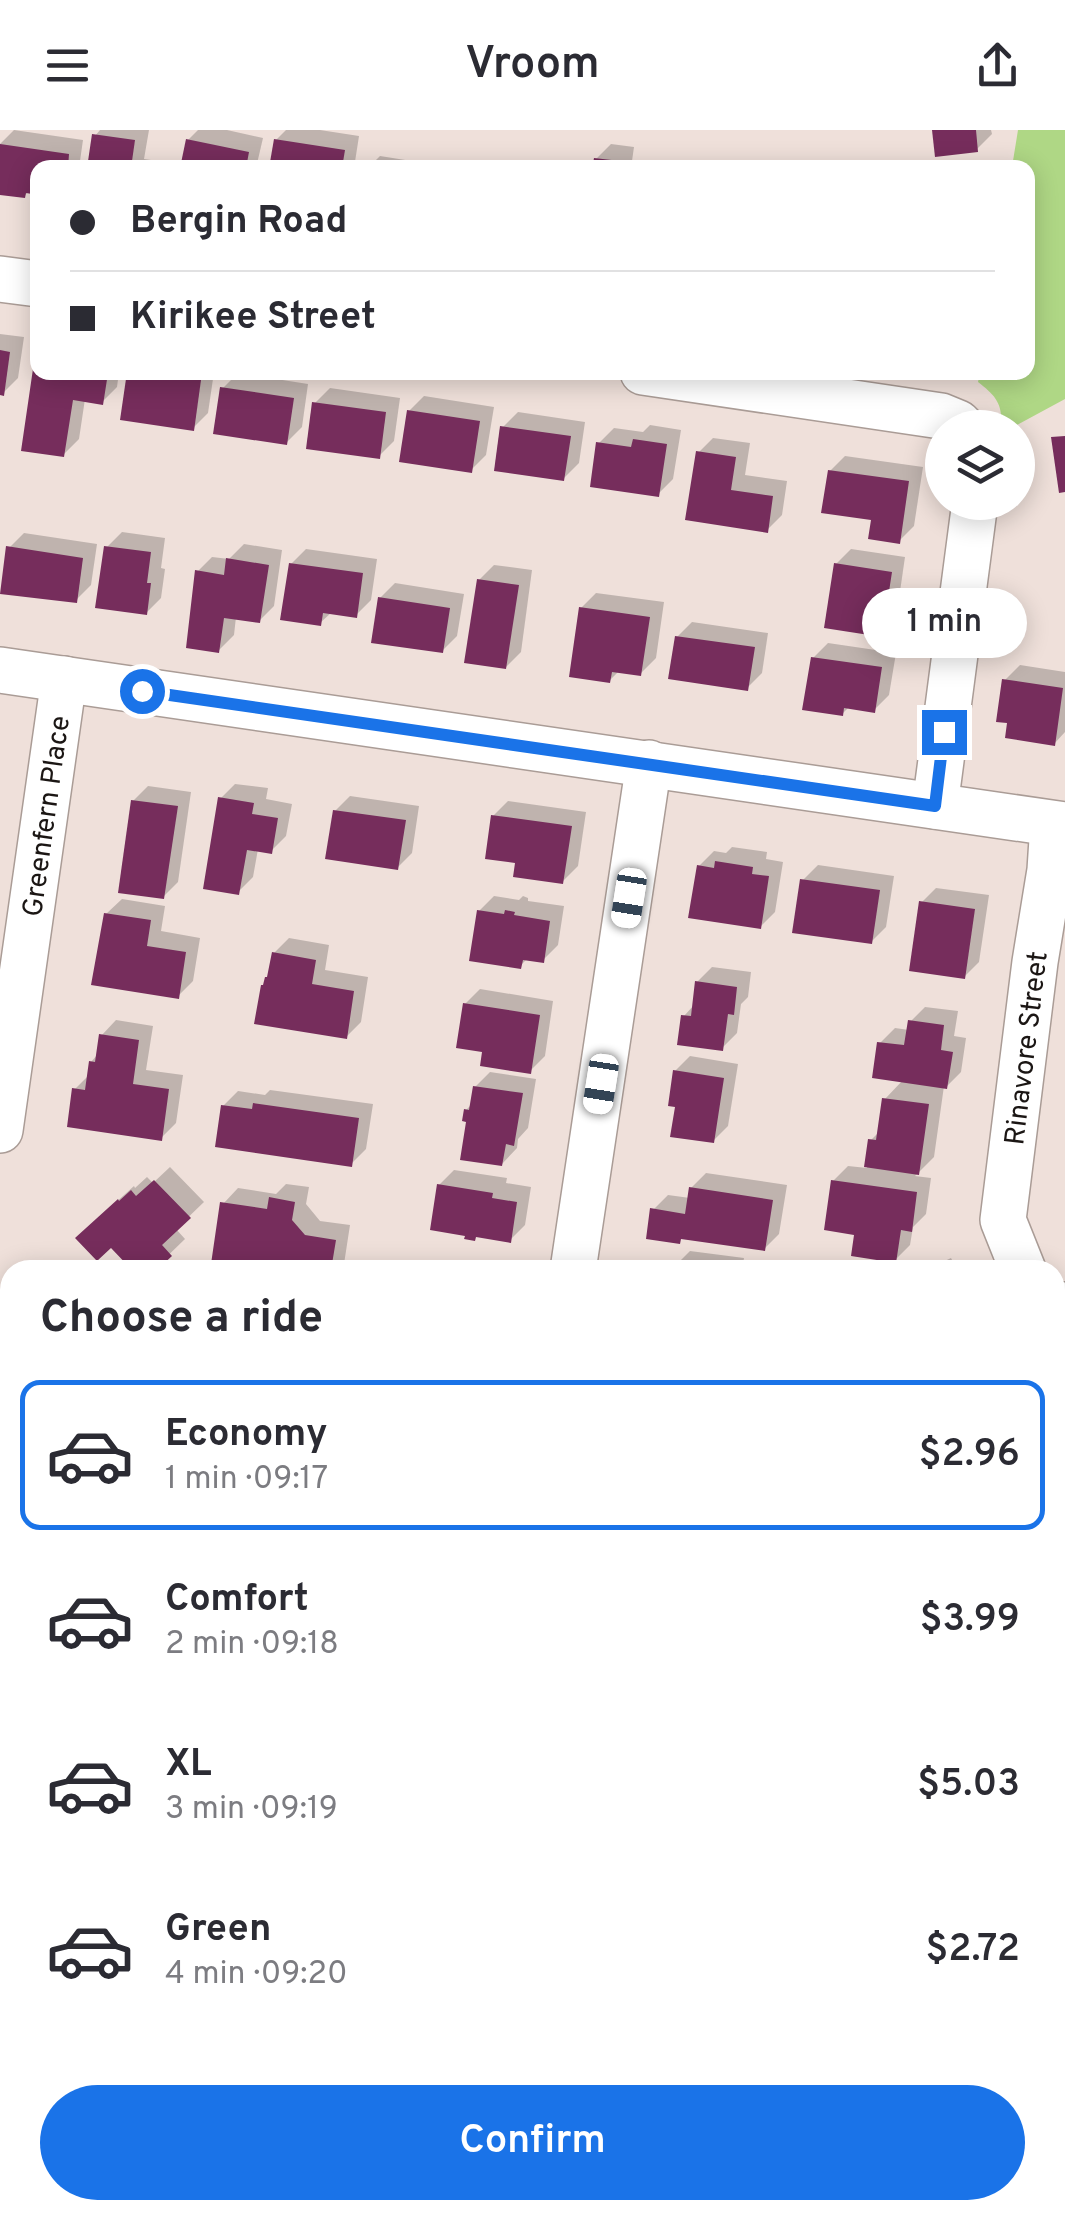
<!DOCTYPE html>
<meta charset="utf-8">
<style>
body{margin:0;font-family:Overpass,sans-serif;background:#f7f7f7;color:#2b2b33;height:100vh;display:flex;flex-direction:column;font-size:38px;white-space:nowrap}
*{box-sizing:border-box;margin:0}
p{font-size:32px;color:#7c7c81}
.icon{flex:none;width:55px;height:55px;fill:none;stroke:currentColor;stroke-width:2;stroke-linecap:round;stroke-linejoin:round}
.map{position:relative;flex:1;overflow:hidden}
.sheet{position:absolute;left:0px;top:1130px;width:1065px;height:960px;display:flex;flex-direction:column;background:#fff;border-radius:30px 30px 0 0;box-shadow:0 5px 25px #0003}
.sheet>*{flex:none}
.guide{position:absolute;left:30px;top:30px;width:1005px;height:220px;border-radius:20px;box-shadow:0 5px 25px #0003;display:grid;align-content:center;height:220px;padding:0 40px;background:#fff}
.buttons{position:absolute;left:925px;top:280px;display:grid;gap:20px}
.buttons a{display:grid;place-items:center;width:110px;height:110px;border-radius:50%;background:#fff;box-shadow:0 5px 25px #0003;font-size:50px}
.end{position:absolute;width:45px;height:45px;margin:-22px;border:12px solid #1a73e8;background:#fff;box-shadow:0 0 0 5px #fff}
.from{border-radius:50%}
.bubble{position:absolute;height:70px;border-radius:35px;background:#fff;box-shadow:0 5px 25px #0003;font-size:32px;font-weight:600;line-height:70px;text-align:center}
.car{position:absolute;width:30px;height:60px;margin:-30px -15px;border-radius:12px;box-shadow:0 0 8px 2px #0007;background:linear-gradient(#fff 24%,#345 0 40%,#fff 0 76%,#345 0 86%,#fff 0)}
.guide b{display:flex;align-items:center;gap:35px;height:95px;font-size:38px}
.guide b+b{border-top:2px solid #e1e1e2}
.guide i{width:25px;height:25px;background:#2b2b33}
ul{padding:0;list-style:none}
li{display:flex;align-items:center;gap:30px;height:150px;margin:0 20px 15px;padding:0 20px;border:5px solid transparent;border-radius:20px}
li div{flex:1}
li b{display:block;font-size:38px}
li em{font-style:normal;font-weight:600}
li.current{border-color:#1a73e8}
li>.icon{width:90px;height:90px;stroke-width:1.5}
h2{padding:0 40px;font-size:45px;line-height:120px}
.primary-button{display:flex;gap:20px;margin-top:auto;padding:20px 40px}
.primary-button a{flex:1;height:115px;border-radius:60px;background:#1a73e8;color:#fff;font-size:40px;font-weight:600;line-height:115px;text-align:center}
header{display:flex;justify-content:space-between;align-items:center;height:130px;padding:0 40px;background:#fff;font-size:45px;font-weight:600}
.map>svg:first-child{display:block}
</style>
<header><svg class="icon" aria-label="menu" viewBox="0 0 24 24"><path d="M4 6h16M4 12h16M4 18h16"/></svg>Vroom<svg class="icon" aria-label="share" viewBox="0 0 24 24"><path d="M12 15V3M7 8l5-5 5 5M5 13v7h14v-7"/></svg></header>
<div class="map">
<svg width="1065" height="2090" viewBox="0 0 1065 2090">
<rect width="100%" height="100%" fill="#efe0da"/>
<path fill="#afd785" d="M 1018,0 L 1065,0 L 1065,269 L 1013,297 L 1001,297 C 1003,274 996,266 978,252 L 980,243 L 1028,242 L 1028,38 L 1012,37 Z"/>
<g fill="#0003">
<polygon points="14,0 83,10 79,38 38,38 29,61 24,66 0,62 0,14"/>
<polygon points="100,0 149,0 144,29 172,33 172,38 90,38 95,6"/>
<polygon points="198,0 227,0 263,8 256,38 183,38 188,10"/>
<polygon points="286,0 320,0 359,6 354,38 272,38 276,10"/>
<polygon points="934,0 991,0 992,4 977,19"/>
<polygon points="611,14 634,17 631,38 551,38 558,31 595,36 596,29"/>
<polygon points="380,26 443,36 443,38 368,38"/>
<polygon points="0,204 24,207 18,248 3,263 0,263"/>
<polygon points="38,232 38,242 119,242 117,257 102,272 85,269 79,309 64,324 24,319"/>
<polygon points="130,242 214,242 208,283 193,298"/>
<polygon points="238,243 308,254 302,297 287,312 223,258"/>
<polygon points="330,258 400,268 394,311 379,326 315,273"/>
<polygon points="424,266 494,277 486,325 471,340 409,281"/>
<polygon points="518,282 585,292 579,333 564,348 503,297"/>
<polygon points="650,295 681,300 673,349 658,364 599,313 614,298 643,302"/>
<polygon points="713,308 750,313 745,345 787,351 782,385 767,400 688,388 698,323"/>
<polygon points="845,326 923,337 914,396 899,411 874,388 830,341"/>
<polygon points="122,402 165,408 161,438 165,439 161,468 146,483 107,417"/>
<polygon points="24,403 97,414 91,455 76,470 9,418"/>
<polygon points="244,414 282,420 274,476 259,491 236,487 234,505 219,520 197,442 212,427 229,429"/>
<polygon points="306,419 377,429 371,470 356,485 332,482 320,493 291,434"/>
<polygon points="851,419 905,427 896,489 881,504 836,434"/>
<polygon points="494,435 532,440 521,522 506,537 479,450"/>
<polygon points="395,453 464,464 457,506 442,521 380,468"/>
<polygon points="596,463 664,472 656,528 641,543 620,540 609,551 581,478"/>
<polygon points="692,492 768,503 762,543 747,558 677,507"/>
<polygon points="828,513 896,523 889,565 874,580 849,577 842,584 813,528"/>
<polygon points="1020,535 1065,542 1065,602 1054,614 1005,550"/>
<polygon points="235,654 268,658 266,669 292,674 286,706 271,721 258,719 253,747 238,762 220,669"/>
<polygon points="148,656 191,662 178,752 163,767 133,671"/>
<polygon points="350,666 419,676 412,723 397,738 335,681"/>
<polygon points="508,671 586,682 578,736 563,751 518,731 493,686"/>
<polygon points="732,717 767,722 766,729 783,732 775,782 760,797 699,736 714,721 726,723"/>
<polygon points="818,735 894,746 886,797 871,812 803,750"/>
<polygon points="936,758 989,765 979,832 964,847 921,773"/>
<polygon points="494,766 519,770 523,766 528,768 528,771 564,776 558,815 543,830 528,828 520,836 479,781"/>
<polygon points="122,769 165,776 161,801 200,808 193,851 178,866 106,784"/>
<polygon points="289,808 329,815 325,840 368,847 361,892 346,907 266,853 274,823"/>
<polygon points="712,837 751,842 748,867 741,874 737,903 722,918 684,886 694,875 697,852"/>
<polygon points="480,859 553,871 545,926 530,941 485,920 465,874"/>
<polygon points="925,877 958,881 954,906 966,908 961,942 946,957 944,956 934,1027 915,1046 931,1048 926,1084 913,1097 910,1115 895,1130 857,1103 833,1051 848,1036 867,1038 871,1010 880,1001 885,969 903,950 880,913 895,898 909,900 910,892"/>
<polygon points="116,890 153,896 146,940 183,945 176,993 161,1008 75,959 90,944 91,932 98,924 101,906"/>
<polygon points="690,926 738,934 728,996 713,1011 678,975 675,941"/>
<polygon points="490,942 536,949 528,998 518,1009 517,1018 502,1034 469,990 466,980 472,974 475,957"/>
<polygon points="270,960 373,974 366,1019 351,1034 223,976 238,961 265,965"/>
<polygon points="170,1037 204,1072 176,1099 185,1109 153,1140 93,1093 134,1056 135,1058 147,1047 153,1053"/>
<polygon points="454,1040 507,1048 506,1053 531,1057 525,1095 510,1110 477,1105 439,1055"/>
<polygon points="706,1043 787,1055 779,1104 764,1119 653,1080 668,1065 690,1068 691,1058"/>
<polygon points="286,1054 309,1057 306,1074 320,1091 350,1095 344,1134 338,1140 267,1140 223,1074 238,1058 276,1064"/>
<polygon points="690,1121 744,1128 742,1140 674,1140 675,1136"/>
<polygon points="951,1128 957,1140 926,1140"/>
<polygon points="483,1133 484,1140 437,1140 438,1139"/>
<polygon points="10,1161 10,1220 0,1230 0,1168"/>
<polygon points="1055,1334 1062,1347 1055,1353"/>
<polygon points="1065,1372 1065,1434 1055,1443 1055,1376"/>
<polygon points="1065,1474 1065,1543 1055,1548 1055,1479"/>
<polygon points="8,1568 10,1568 10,1652 0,1650 0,1576"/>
<polygon points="0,1782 3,1782 1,1798 10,1800 10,1825 0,1835"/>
<polygon points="4,1937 10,1939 10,2038 4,2044 0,2042 0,1941"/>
<polygon points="84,2080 226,2080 231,2083 227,2090 101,2090"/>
<polygon points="309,2080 365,2080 363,2090 308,2090"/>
<polygon points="491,2080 578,2080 577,2090 490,2090"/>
<polygon points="697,2080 779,2080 778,2090 695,2090"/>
<polygon points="919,2080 958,2080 955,2083 964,2084 963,2090 915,2090 923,2082"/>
</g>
<g fill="#762d5c">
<polygon points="932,0 976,0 978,22 935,27"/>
<polygon points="92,4 135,10 131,38 87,38"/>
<polygon points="186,9 249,22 246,38 180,38"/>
<polygon points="274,9 345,20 342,38 269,38"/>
<polygon points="0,14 69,24 68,38 38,38 38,65 26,63 25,68 0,65"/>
<polygon points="594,28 620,31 619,38 592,38"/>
<polygon points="0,220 10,222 4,266 0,265"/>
<polygon points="34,232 38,233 38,242 108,243 103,275 73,270 64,327 21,321"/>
<polygon points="127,242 148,242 201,250 194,301 120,290"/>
<polygon points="220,257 294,268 287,315 213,304"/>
<polygon points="312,272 386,282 380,329 306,319"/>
<polygon points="407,280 480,291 472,343 399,332"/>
<polygon points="500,296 571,306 564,351 494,341"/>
<polygon points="1065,306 1065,362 1059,363 1051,307"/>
<polygon points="633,309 667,314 659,367 590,357 596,312 631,317"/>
<polygon points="696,321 736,327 731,360 773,366 768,403 685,390"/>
<polygon points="828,340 909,351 900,414 868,409 871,390 821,383"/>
<polygon points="6,416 83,428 77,473 0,464"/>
<polygon points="104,416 151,422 147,453 151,453 147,485 95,478"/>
<polygon points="226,428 269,435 260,493 224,488 219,523 186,518 195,440 224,445"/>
<polygon points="289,433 363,443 357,488 323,483 321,496 280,490"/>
<polygon points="834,433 892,442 882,507 824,498"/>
<polygon points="477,449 519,455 506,539 464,533"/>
<polygon points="378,467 450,478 443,523 371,513"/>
<polygon points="579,477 650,487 641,546 612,542 610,553 569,547"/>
<polygon points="675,506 755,517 748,561 668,549"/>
<polygon points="811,527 882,537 875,583 844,578 843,586 802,580"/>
<polygon points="1002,549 1063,558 1055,616 1005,608 1007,593 996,592"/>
<polygon points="218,667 254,673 252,684 278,688 272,724 247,720 239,765 203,759"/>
<polygon points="131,670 178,676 164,769 118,763"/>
<polygon points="333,680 406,690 398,740 325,729"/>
<polygon points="491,685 572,696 563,754 513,747 515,733 485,729"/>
<polygon points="715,731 753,737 752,744 769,746 761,799 688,788 697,735 714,738"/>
<polygon points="800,749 880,760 872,814 792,803"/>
<polygon points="919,771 975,779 965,849 909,841"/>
<polygon points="477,780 504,784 505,780 515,782 514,785 550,791 544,833 523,830 521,839 469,831"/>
<polygon points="104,783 151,790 147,816 186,822 179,869 91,855"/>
<polygon points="272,822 316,830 312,854 354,861 347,909 254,894 261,855 263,855 265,847 267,847"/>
<polygon points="695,851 737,857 734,885 728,884 723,921 677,915 681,885 691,886"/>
<polygon points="463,873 540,885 531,944 480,936 482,922 456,918"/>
<polygon points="908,890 944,895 941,920 953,922 947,959 872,948 877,912 904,915"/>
<polygon points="99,904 139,910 133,954 169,959 162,1011 67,997 72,958 85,960 89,931 95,932"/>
<polygon points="673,940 724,948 714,1013 670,1007 675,977 668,976"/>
<polygon points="473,956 523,963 514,1016 506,1014 502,1036 460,1030 466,992 462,991 464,979 469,980"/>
<polygon points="882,968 929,974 919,1045 864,1037 868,1009 876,1010"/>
<polygon points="253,973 359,988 352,1037 215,1017 221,975 252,979"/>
<polygon points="154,1050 191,1088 162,1115 172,1126 157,1140 150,1140 143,1133 136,1140 132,1140 111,1118 97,1131 75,1108 118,1069 119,1071 131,1060 136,1066"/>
<polygon points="831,1050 917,1062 912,1102 901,1100 896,1133 851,1126 854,1105 824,1100"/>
<polygon points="437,1054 493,1063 492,1068 517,1072 511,1113 476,1107 475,1111 464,1109 465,1106 430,1100"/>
<polygon points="689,1057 773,1070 765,1121 681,1109 680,1114 646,1109 650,1078 685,1084"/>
<polygon points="269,1067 295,1072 292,1090 305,1105 336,1110 331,1140 250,1140 211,1134 220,1072 267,1079"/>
<polygon points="6,1166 8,1171 10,1170 10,1219 0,1224 0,1169"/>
<polygon points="1,1314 10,1314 10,1387 0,1386"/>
<polygon points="0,1397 10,1398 10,1442 0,1441"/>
<polygon points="1055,1397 1065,1418 1065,1437 1055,1442"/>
<polygon points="1065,1479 1065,1545 1055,1550 1055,1484"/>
<polygon points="0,1583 10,1585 10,1654 0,1653"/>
<polygon points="0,1956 10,1961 10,2041 8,2040 4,2048 0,2045"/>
<polygon points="79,2080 193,2080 201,2084 199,2087 204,2090 96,2090"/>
<polygon points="307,2080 353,2080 352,2090 305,2090"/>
<polygon points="489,2080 567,2080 565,2090 487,2090"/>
<polygon points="694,2080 731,2080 767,2086 766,2090 693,2090"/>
<polygon points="910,2080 955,2080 953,2088 910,2082"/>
</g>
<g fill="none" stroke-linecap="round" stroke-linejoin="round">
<defs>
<g id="minor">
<polyline points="0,149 38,154"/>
<polyline points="643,242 941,286 958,293 963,298"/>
<polyline points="0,540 1065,695"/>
<polyline points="935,676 975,372"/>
<polyline points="0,1000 64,549"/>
<polyline points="573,1140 649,633"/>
<polyline points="1023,1140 1003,1090 1035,832 1050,740 1053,694"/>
<polyline points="1055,1176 1065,1175"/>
<polyline points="1055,1216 1065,1238"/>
<polyline points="0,1721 10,1723"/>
<polyline points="417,2090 418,2080"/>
<polyline points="833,2090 835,2080"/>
</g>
</defs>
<use href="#minor" stroke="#aa9c96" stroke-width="48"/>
<use href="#minor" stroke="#fff" stroke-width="45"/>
</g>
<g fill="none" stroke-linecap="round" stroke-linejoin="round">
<polyline stroke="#1a73e8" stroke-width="12" points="142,561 935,676 944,602"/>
</g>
<g text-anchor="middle" stroke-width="10" stroke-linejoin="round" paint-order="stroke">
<g font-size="28" fill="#1b1614" stroke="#fff">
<text transform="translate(45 686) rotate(-82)" y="10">Greenfern Place</text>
<text transform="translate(1025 918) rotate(-83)" y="10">Rinavore Street</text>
</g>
</g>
</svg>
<div class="buttons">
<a><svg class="icon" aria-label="layers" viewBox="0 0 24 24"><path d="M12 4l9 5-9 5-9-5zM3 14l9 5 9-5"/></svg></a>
</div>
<i class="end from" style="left:142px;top:561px"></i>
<i class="end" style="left:944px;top:602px"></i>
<div class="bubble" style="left:862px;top:458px;width:165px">1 min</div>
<i class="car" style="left:629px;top:768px;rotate:189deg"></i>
<i class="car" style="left:601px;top:954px;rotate:189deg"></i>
<div class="guide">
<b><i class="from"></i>Bergin Road</b>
<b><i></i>Kirikee Street</b>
</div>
<section class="sheet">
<h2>Choose a ride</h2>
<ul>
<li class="current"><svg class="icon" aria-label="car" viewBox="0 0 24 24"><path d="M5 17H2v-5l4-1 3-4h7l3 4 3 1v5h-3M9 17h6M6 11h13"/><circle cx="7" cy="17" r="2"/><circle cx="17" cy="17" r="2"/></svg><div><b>Economy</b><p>1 min · 09:17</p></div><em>$2.96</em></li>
<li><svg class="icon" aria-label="car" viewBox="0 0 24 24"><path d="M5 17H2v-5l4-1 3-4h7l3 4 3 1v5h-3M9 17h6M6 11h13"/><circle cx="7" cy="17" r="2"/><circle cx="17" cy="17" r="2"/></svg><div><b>Comfort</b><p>2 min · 09:18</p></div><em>$3.99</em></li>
<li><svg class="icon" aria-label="car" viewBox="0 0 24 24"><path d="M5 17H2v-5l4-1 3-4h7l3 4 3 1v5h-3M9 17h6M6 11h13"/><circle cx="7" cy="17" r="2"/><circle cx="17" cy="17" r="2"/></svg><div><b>XL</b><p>3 min · 09:19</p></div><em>$5.03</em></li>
<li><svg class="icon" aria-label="car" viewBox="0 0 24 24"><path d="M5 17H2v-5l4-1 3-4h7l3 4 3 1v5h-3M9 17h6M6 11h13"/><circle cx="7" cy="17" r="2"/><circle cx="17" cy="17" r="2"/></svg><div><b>Green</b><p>4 min · 09:20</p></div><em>$2.72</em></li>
</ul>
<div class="primary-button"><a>Confirm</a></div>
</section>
</div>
